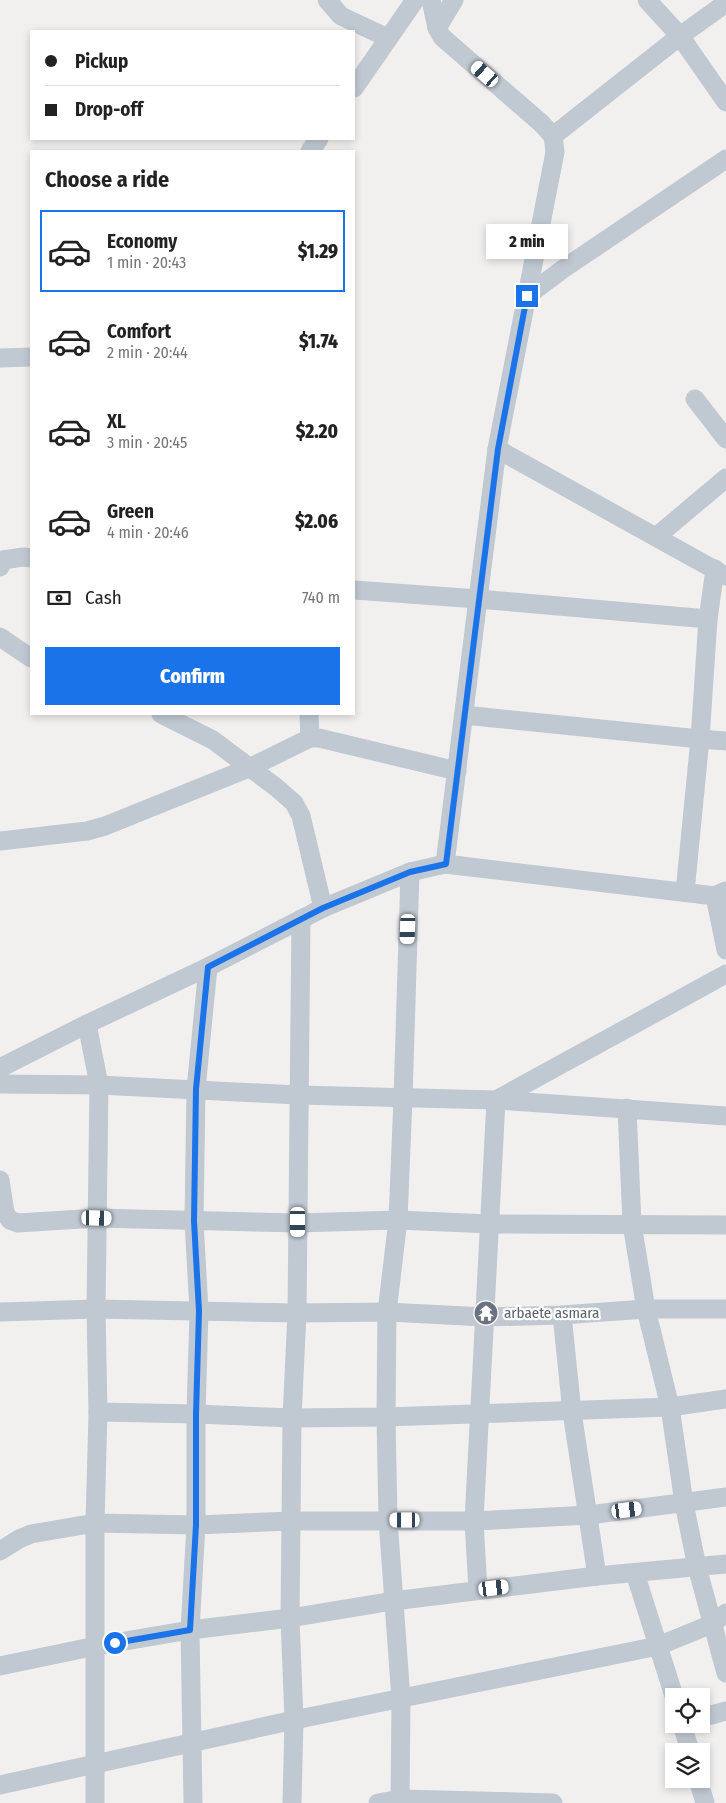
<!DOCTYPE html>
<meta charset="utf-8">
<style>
body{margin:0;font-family:"Fira Sans Condensed",sans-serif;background:#f6f6f6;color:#222;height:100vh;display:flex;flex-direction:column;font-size:19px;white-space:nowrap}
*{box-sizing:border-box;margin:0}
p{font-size:16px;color:#767676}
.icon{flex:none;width:28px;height:28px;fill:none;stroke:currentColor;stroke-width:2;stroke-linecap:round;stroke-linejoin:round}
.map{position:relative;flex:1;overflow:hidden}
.side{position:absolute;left:30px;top:150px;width:325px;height:565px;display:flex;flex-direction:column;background:#fff;border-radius:0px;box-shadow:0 2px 8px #0003}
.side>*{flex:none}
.hud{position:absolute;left:30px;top:30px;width:325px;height:110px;border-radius:0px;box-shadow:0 2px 8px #0003;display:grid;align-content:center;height:110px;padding:0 15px;background:#fff}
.fabs{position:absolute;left:665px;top:1688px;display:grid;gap:10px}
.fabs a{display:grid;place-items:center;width:45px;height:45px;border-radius:0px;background:#fff;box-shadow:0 2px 8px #0003;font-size:25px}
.end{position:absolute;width:22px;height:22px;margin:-11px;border:6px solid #1a73e8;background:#fff;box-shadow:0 0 0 2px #fff}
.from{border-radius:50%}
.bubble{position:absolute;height:35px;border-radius:0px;background:#fff;box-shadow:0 2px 8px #0003;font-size:16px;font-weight:800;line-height:35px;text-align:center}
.car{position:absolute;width:15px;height:30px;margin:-15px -8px;border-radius:6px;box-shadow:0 0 4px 1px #0007;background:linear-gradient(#fff 24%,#345 0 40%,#fff 0 76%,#345 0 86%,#fff 0)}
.hud b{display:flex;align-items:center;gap:18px;height:48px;font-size:19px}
.hud b+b{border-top:1px solid #e0e0e0}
.hud i{width:12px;height:12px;background:#222}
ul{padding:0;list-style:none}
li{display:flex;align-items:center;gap:15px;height:82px;margin:0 10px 8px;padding:0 5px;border:2px solid transparent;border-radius:0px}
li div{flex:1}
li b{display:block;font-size:19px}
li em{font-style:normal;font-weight:800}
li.on{border-color:#1a73e8}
li>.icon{width:45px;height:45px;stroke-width:1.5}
h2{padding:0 15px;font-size:22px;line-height:60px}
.pay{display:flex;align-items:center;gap:12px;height:55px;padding:0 15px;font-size:19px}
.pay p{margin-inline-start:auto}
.button{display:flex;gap:10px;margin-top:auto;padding:10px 15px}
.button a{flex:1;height:58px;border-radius:0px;background:#1a73e8;color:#fff;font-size:20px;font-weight:800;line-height:58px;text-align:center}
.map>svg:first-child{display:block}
</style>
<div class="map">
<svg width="726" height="1803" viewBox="0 0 726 1803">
<rect width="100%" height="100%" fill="#f2f0ef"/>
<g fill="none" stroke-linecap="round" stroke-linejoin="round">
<g stroke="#c0c8d2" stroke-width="19">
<polyline points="327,0 341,16 388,38"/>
<polyline points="431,0 437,28"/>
<polyline points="454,0 437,28 442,37 541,123 553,136 555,152 497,449 726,576"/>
<polyline points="647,0 680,36 726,102"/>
<polyline points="354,88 415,0"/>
<polyline points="553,136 680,36 726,3"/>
<polyline points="310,151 319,139"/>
<polyline points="527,296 563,269 726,159"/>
<polyline points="0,358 31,357"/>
<polyline points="695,399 726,439"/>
<polyline points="656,537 726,478"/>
<polyline points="0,567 3,560 23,557 31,558"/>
<polyline points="354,590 478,599 497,449"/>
<polyline points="0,637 31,658"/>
<polyline points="161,714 213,740 277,788 294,803 301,816 323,908"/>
<polyline points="309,714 310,738"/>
<polyline points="464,715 700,739 708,619"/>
<polyline points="0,841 87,831 105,826 249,768 310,738 319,738 457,771"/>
<polyline points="445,864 478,599 708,619 715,569"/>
<polyline points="685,892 700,739 726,741"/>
<polyline points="715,896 726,950"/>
<polyline points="87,1024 99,1085 96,1309 98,1412 95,1523 95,1803"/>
<polyline points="0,1068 87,1024 208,967 323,908 410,872 445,864 715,896 726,891"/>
<polyline points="0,1084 99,1085 298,1095 496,1100 726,1116"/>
<polyline points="627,1108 632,1224 646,1309 670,1407 684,1503 697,1567 726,1673"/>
<polyline points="0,1180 5,1213 10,1220 18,1223 97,1218 298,1223 398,1220 490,1224 726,1225"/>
<polyline points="0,1312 96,1309 297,1313 387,1312 485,1317 562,1315 646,1309 726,1309"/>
<polyline points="562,1315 572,1412 597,1576"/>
<polyline points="98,1412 196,1414 292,1418 386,1417 670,1407 726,1399"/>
<polyline points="0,1551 19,1539 31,1534 95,1523 196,1525 291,1521 474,1521 589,1515 726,1497"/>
<polyline points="635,1573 674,1696"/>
<polyline points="478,1590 474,1521 496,1100 726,974"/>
<polyline points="0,1666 96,1646 190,1630 290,1618 393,1601 597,1576 726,1564"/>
<polyline points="701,1718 726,1711"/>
<polyline points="682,1724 690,1751"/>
<polyline points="698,1779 705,1803"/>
<polyline points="0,1785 294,1720 658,1646 712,1624 726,1613"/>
<polyline points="193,1803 190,1630 196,1525 196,1414 199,1311 194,1221 196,1089 208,967"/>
<polyline points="292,1803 294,1720 290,1618 291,1521 292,1418 297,1313 301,919"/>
<polyline points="378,1803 400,1799 553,1803"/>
<polyline points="400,1803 401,1699 388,1520 386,1417 387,1312 398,1220 403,1098 410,872"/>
</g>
</g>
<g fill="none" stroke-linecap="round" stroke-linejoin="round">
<polyline stroke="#1a73e8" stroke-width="6" points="115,1643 190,1630 196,1525 196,1414 199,1311 194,1221 196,1089 208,967 323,908 410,872 446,864 498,449 527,296"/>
</g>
<defs>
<symbol id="temple-disc" viewBox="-11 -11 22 22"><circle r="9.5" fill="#6b7280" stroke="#fff"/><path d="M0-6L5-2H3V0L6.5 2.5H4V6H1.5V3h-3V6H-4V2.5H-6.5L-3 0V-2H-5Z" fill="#fff"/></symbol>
</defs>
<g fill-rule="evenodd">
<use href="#temple-disc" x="472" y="1299" width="28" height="28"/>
</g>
<g text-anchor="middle" stroke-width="4.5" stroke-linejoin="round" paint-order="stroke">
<g font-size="15" fill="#5b616d" stroke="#fff" text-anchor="start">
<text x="504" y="1318">arbaete asmara</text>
</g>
</g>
</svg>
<div class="fabs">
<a><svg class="icon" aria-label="locate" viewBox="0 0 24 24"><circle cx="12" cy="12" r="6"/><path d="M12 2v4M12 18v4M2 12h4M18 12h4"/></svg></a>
<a><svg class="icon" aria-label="layers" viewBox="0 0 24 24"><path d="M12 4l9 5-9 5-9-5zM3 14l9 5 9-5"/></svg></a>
</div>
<i class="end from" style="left:115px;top:1643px"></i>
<i class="end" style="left:527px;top:296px"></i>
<div class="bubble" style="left:486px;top:224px;width:82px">2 min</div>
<i class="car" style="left:485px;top:74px;rotate:311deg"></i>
<i class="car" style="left:408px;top:929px;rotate:182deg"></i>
<i class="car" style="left:97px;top:1218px;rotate:91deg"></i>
<i class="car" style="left:298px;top:1222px;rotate:180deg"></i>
<i class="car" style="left:627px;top:1510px;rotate:83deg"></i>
<i class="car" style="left:405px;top:1520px;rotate:270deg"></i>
<i class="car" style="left:494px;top:1588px;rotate:83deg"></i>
<div class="hud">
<b><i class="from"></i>Pickup</b>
<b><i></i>Drop-off</b>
</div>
<section class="side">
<h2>Choose a ride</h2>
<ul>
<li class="on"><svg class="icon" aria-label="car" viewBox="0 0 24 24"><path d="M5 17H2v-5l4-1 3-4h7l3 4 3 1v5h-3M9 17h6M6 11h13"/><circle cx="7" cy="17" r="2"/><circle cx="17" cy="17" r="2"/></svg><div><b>Economy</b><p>1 min · 20:43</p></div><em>$1.29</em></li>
<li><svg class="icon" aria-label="car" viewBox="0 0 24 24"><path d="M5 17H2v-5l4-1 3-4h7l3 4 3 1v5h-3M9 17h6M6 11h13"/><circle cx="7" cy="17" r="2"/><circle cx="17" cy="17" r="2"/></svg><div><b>Comfort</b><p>2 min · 20:44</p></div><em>$1.74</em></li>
<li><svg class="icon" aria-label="car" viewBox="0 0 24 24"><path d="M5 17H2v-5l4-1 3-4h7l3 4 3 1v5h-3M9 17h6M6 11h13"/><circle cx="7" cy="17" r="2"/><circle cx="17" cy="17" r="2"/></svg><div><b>XL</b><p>3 min · 20:45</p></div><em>$2.20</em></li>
<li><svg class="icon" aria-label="car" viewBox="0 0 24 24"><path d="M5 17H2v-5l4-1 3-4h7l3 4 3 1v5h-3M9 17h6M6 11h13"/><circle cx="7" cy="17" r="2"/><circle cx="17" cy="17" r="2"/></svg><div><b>Green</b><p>4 min · 20:46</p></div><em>$2.06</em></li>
</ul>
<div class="pay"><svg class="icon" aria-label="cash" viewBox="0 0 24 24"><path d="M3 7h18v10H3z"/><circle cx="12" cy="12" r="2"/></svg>Cash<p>740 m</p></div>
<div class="button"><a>Confirm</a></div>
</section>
</div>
